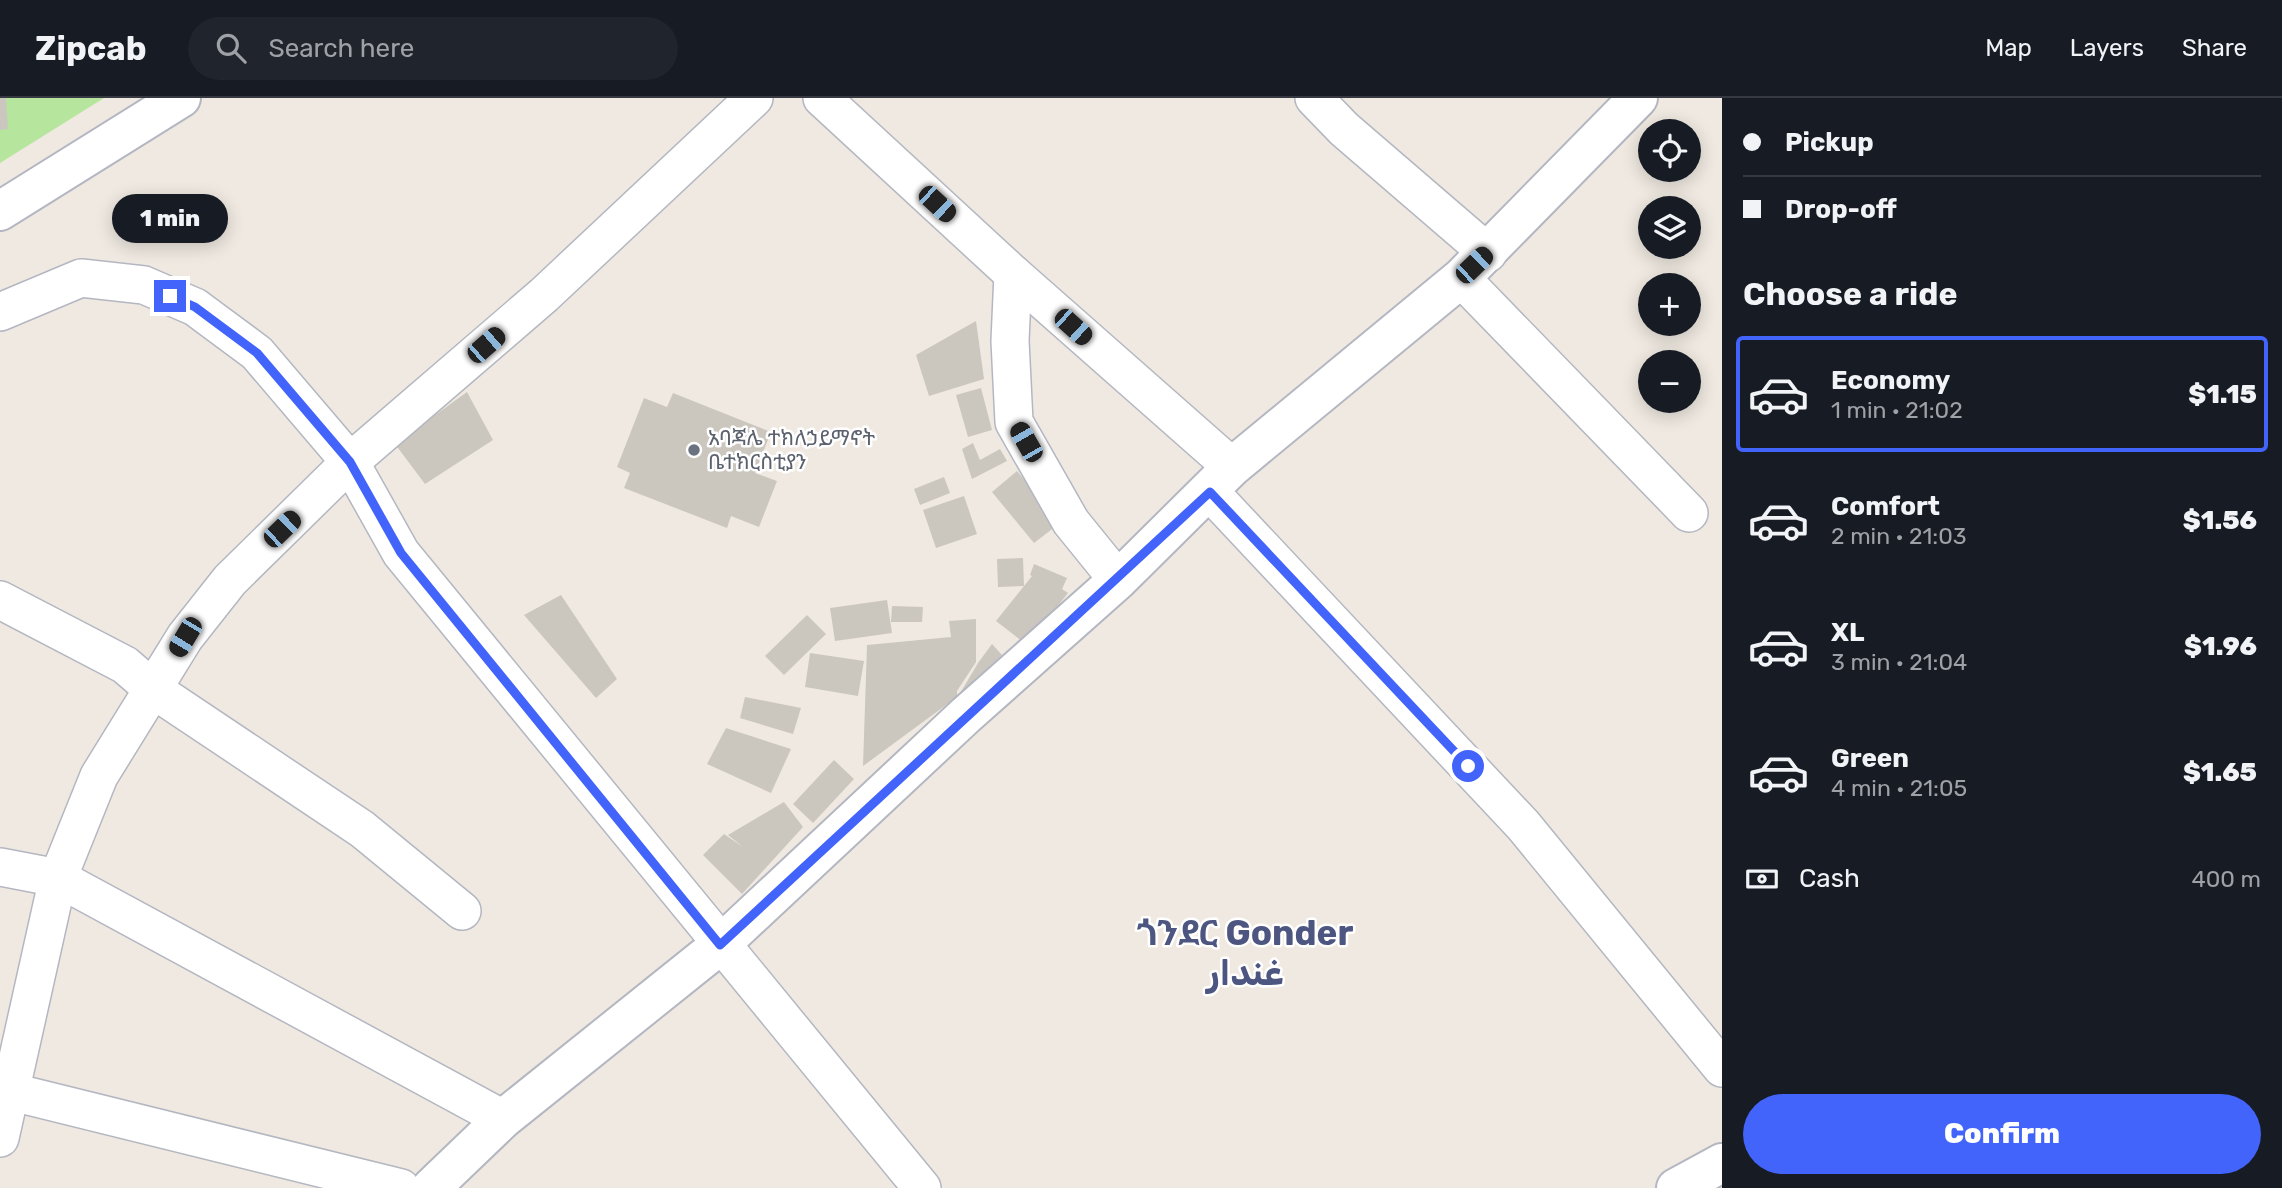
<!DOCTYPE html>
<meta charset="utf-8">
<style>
body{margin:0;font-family:Rubik,"Noto Naskh Arabic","Noto Sans Ethiopic",sans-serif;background:#20242c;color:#f1f3f6;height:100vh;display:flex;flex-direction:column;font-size:26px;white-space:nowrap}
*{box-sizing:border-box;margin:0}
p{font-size:23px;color:#9ea1a6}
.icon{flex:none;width:38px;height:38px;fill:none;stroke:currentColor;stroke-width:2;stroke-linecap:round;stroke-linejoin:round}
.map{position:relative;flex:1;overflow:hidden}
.panel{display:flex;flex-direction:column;background:#171b24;width:560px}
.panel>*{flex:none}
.guide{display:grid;align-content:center;height:154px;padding:0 21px;background:#171b24}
.tools{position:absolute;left:1638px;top:21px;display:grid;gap:14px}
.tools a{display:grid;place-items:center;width:63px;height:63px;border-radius:50%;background:#171b24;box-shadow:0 4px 18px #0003;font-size:35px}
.end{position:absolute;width:32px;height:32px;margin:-16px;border:9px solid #4264fb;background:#fff;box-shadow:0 0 0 4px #fff}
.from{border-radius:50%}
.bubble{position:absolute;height:49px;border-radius:24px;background:#171b24;box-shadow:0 4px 18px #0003;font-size:23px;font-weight:800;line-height:49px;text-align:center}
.car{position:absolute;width:21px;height:42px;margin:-21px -10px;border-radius:9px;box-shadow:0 0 5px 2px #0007;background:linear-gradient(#222 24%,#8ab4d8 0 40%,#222 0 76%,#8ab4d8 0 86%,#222 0)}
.guide b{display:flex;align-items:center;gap:24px;height:66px;font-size:26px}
.guide b+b{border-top:2px solid #363941}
.guide i{width:18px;height:18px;background:#f1f3f6}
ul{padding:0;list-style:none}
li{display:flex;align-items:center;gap:21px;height:116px;margin:0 14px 10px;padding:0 7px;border:4px solid transparent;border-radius:7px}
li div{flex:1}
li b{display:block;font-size:26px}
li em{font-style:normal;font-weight:800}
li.current{border-color:#4264fb}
li>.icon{width:63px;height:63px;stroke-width:1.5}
h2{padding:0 21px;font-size:32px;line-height:84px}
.pay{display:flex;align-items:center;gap:18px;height:77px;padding:0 21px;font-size:26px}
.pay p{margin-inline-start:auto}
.primary-button{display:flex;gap:14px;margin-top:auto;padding:14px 21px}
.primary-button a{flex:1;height:80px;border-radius:42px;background:#4264fb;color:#fff;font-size:28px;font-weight:800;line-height:80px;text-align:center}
header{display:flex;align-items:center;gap:42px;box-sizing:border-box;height:98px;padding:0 35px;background:#171b24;border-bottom:2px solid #363941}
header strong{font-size:33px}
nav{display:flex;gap:38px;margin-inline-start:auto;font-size:24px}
.search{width:490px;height:63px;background:#20242c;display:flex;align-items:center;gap:18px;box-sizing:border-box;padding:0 24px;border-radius:38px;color:#9ea1a6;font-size:26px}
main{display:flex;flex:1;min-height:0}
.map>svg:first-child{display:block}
</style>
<header>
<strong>Zipcab</strong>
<div class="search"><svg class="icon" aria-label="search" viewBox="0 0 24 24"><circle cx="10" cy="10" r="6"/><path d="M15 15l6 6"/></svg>Search here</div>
<nav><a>Map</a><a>Layers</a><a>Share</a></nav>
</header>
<main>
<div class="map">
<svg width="1722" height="1090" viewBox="0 0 1722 1090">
<rect width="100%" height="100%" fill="#efe9e1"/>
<polygon fill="#b6e59e" points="0,0 104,0 0,65"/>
<g fill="#cbc7bf">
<polygon points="0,0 6,0 8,31 0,32"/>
<polygon points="976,223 984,281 929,298 916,257"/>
<polygon points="981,290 992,332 968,339 956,297"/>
<polygon points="467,294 493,342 425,386 395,346"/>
<polygon points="673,295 771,334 755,375 777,383 759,429 731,418 727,430 624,390 630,375 617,369 644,300 667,309"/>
<polygon points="973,345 980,362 1000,351 1007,363 972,381 962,351"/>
<polygon points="1017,373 1060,425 1034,445 992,394"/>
<polygon points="944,379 950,395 920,407 914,391"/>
<polygon points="964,398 977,436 936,450 923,412"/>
<polygon points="1023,460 1024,488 998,489 997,461"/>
<polygon points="1034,466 1067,480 1062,491 1068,495 1027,547 996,523 1032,478 1030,477"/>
<polygon points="561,497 617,581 596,600 524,517"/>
<polygon points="887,502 892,535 835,543 830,510"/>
<polygon points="892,508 923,509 922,524 891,524"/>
<polygon points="807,517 826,536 784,577 765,558"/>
<polygon points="976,521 976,564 957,593 957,599 863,668 867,547 951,539 949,523"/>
<polygon points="992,546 1002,557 959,597 978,565"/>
<polygon points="810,555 864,563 858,598 805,589"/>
<polygon points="745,599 801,610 793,636 740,620"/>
<polygon points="726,630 791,651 771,695 707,666"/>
<polygon points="834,662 854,681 813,725 793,706"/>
<polygon points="784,704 803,729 742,796 703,757 724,736 743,749 728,737"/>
</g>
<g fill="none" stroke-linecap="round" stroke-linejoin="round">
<defs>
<g id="minor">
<polyline points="822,0 1013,176 1232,369"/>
<polyline points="1314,0 1344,31 1488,155"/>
<polyline points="1013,176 1010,243 1014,324 1071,424 1118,482"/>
<polyline points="1461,180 1689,415"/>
<polyline points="0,214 81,180 144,187 195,209 257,255 350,364 401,455 922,1090"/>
<polyline points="1210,394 1523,727 1722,970"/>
<polyline points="0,502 125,567 154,592 362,731 462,813"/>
<polyline points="0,769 58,780 503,1021"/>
<polyline points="0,991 401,1090"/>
<polyline points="0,1040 58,780 99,678 185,539 230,482 350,364 544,197 754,0"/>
</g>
<g id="tertiary">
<polyline points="0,113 181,0"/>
<polyline points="431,1090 503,1021 720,847 966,617 1118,482 1232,369 1461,180 1638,0"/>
<polyline points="1676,1090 1722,1065"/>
</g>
</defs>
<use href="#minor" stroke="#b4b7c1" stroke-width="40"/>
<use href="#tertiary" stroke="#b4b7c1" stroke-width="42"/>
<use href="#minor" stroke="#fff" stroke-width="37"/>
<use href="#tertiary" stroke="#fff" stroke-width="38"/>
</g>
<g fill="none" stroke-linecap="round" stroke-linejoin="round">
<polyline stroke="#4264fb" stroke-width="9" points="170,198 195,209 257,255 350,364 401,455 720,847 1210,394 1468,668"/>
</g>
<circle fill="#6b7280" stroke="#fff" stroke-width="2.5" cx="694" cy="352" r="7"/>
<g text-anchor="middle" stroke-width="5" stroke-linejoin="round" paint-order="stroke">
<g font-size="21" fill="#5b616d" stroke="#fff" text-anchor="start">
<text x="708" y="347">አባጃሌ ተክለኃይማኖት<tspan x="708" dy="24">ቤተክርስቲያን</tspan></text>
</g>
<g font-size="35" font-weight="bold" fill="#4d5680" stroke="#fff">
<text x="1245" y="847">ጎንደር Gonder<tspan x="1245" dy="40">غندار</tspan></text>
</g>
</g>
</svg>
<div class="tools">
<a><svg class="icon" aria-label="locate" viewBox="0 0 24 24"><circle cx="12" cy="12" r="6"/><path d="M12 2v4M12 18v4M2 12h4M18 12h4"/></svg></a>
<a><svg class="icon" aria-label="layers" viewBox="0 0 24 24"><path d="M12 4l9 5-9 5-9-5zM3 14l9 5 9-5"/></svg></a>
<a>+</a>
<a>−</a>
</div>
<i class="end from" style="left:1468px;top:668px"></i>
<i class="end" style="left:170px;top:198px"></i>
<div class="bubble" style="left:112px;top:96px;width:116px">1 min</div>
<i class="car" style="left:937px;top:106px;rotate:133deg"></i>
<i class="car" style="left:1474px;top:167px;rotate:46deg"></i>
<i class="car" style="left:1073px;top:229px;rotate:132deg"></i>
<i class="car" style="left:486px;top:247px;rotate:49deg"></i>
<i class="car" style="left:1026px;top:344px;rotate:330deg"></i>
<i class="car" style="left:282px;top:431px;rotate:46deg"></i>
<i class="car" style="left:185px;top:539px;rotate:211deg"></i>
</div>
<section class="panel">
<div class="guide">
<b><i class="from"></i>Pickup</b>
<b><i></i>Drop-off</b>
</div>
<h2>Choose a ride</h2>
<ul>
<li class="current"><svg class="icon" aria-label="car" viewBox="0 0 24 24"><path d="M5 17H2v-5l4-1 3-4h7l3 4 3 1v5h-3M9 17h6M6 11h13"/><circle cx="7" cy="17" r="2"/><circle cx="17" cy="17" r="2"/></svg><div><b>Economy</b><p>1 min · 21:02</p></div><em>$1.15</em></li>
<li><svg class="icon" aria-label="car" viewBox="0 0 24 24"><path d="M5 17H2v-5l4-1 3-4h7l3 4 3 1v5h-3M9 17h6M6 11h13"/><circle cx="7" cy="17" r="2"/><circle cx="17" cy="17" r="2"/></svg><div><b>Comfort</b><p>2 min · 21:03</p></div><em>$1.56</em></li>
<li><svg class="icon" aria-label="car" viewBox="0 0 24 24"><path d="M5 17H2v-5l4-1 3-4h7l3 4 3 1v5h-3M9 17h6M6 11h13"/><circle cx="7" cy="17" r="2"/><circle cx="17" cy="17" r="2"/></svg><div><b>XL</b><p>3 min · 21:04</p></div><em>$1.96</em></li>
<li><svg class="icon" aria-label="car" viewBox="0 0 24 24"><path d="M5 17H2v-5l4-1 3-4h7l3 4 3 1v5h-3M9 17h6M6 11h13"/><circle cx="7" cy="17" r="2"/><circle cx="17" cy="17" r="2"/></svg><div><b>Green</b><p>4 min · 21:05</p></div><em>$1.65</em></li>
</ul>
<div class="pay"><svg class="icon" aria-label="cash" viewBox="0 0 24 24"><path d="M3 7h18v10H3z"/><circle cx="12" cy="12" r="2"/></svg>Cash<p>400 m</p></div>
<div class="primary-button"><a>Confirm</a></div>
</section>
</main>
